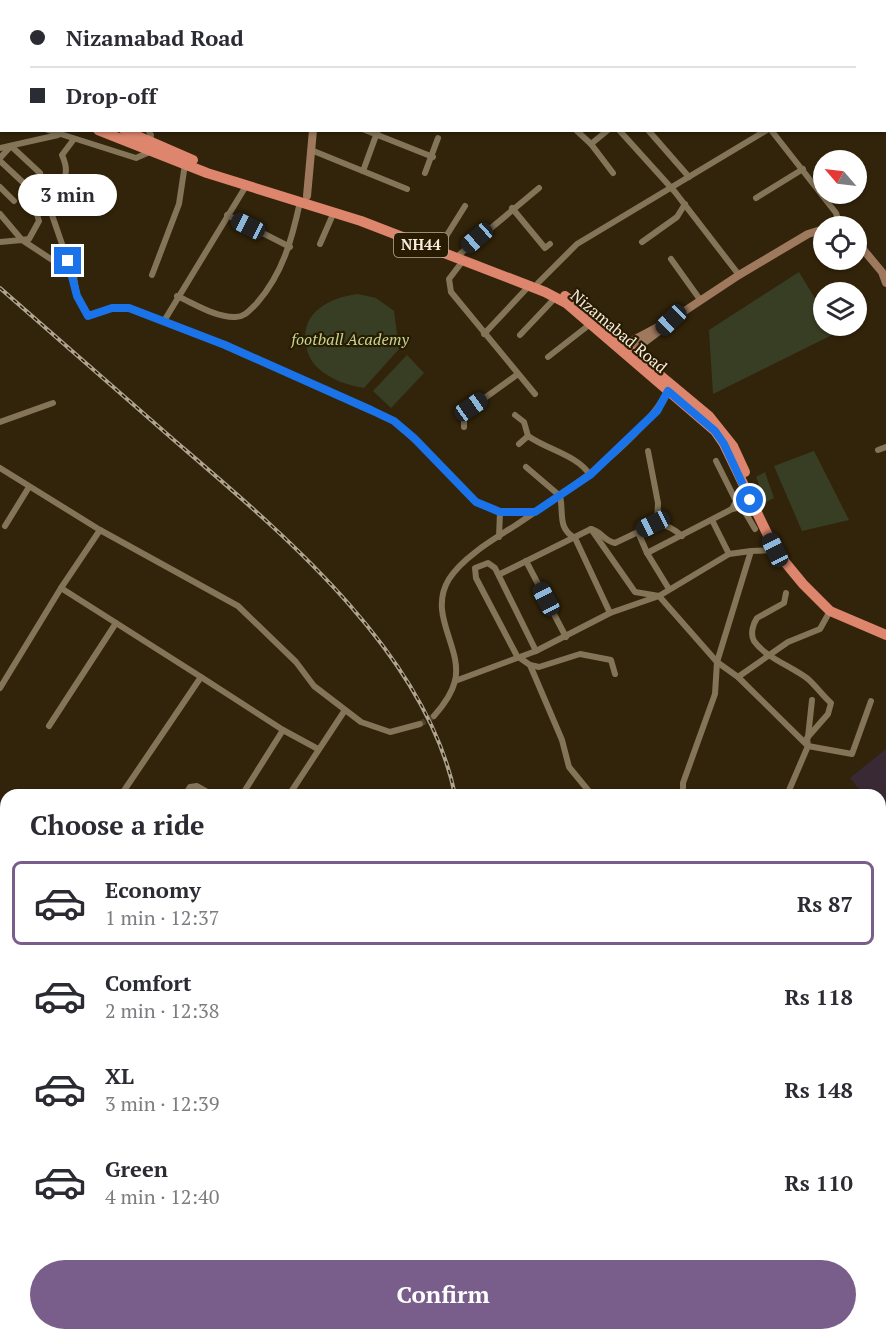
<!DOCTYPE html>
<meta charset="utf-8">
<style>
body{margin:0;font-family:"PT Serif",serif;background:#f7f7f7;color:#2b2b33;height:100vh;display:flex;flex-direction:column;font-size:22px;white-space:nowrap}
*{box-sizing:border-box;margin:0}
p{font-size:20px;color:#7c7c81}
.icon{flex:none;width:33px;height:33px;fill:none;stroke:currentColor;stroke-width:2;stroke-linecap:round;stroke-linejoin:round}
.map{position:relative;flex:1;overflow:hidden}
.drawer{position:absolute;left:0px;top:789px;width:886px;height:552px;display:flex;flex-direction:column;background:#fff;border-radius:18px 18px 0 0;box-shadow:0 2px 4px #0004}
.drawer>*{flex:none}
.top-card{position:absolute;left:0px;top:0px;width:886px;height:132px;box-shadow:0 2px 4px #0004;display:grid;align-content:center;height:132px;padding:0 30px;background:#fff}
.needle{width:39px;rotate:298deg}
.fabs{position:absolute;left:813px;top:150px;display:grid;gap:12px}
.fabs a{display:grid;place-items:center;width:54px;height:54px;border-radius:50%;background:#fff;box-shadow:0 2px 4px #0004;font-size:30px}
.end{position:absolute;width:27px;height:27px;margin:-14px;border:8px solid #1a73e8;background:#fff;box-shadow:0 0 0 3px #fff}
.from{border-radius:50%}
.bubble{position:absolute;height:42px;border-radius:21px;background:#fff;box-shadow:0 2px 4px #0004;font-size:20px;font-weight:600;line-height:42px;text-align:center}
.car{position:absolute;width:18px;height:36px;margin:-18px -9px;border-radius:8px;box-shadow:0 0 4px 2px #0007;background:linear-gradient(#222 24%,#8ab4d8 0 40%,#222 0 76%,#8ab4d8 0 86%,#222 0)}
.top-card b{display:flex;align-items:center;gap:21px;height:57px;font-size:22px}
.top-card b+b{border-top:2px solid #e1e1e2}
.top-card i{width:15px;height:15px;background:#2b2b33}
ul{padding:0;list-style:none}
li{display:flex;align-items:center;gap:18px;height:84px;margin:0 12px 9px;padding:0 18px;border:3px solid transparent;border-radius:9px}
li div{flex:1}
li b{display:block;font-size:22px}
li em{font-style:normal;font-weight:600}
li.on{border-color:#795d8b}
li>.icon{width:54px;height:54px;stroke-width:1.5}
h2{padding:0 30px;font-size:27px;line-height:72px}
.primary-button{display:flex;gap:12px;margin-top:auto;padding:12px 30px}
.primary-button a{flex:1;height:69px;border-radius:36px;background:#795d8b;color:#fff;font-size:24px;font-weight:600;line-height:69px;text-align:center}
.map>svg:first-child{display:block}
</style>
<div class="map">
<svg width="886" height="1341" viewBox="0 0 886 1341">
<rect width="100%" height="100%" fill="#32240a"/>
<polygon fill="#382934" points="886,749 886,823 881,816 880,795 864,795 850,778"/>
<g fill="#373e24">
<polygon points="799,272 823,312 824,326 831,326 836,333 713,394 709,330"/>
<path d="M 358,294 L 376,298 L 394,311 L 399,349 L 364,388 C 347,385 331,380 318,368 C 311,362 307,353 306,344 C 300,312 331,297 358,294 Z"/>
<polygon points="407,355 424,373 391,408 373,391"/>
<polygon points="814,451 849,520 802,531 774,466"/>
<polygon points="765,472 774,498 766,502 756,477"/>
</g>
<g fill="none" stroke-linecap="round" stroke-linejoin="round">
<polyline stroke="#4f422a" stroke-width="6" stroke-dasharray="6 3" stroke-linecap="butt" points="420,724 434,716"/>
<g stroke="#847458" stroke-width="6">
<polyline points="233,0 234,2"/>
<polyline points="367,0 368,2"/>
<polyline points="443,0 444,2"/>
<polyline points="135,2 136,0"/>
<polyline points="205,2 206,0"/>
<polyline points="252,2 254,0"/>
<polyline points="295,2 296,0"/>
<polyline points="345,2 345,0"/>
<polyline points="500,2 502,0"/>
<polyline points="576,2 579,0"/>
<polyline points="650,2 653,0"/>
<polyline points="853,2 855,0"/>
<polyline points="0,60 2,61"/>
<polyline points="0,111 2,112"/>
<polyline points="48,130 136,158 152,151"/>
<polyline points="148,130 151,135 150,142"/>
<polyline points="365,130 433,157"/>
<polyline points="576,130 591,144"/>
<polyline points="608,130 591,144 613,173"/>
<polyline points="619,130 675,192 739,275"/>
<polyline points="648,130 689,177"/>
<polyline points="771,130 836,213 840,226"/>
<polyline points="0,148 58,135"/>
<polyline points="311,150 407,189"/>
<polyline points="0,158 11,146 40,173"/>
<polyline points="0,161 29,188"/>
<polyline points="363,171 378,130"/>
<polyline points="425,173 438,138"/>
<polyline points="0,187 14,201"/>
<polyline points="56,190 52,215 72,273"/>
<polyline points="756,198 803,169"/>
<polyline points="512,208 545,248 550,244"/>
<path d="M 0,214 L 22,240 L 29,239 L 39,221 L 34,204 C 50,186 76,186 62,155 L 74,139"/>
<polyline points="227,215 290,247"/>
<polyline points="0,242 22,240 69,271 74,277 77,296 89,316 112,308 129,308 225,345 394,421 428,452 476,502 500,512"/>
<polyline points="642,242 677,217 685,204"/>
<polyline points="320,244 334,212"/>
<polyline points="440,246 465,206"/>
<polyline points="460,254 539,188"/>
<polyline points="671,259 701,301"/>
<polyline points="462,262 449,279 451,292 535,394"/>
<polyline points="152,275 179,204 185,164"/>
<polyline points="538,283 577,244 767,130"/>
<path d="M 177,296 C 195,304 215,317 234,317 C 244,318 250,310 257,303 C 283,273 292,239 300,202"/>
<polyline points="164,321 246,186"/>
<polyline points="484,334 529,286"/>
<polyline points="520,335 555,298"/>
<polyline points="548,357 589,325"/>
<polyline points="515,415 524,422 528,436"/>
<polyline points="0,422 53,403"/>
<polyline points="464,427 464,413 518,374"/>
<path d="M 519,444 L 528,436 C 548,450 577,455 590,475"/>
<polyline points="878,450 886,447"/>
<polyline points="648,451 658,503 657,524"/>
<path d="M 526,467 L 560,496 C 564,513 557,528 575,538 L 610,613"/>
<polyline points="0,468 100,530"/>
<polyline points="732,509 742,507 755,529"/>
<polyline points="712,520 729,554"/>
<polyline points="5,526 29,487"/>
<path d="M 591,529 C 601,531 604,541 615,543 L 638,532 L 647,553"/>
<path d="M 638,532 C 657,522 666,522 682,536"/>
<polyline points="499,537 500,512 534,512"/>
<polyline points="526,561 566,637"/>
<polyline points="500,574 591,529 635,592 659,596 729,554 751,551"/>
<polyline points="61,588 100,530 238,606 296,662 314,686 361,722 390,732 420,724"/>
<polyline points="669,589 647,553 732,509 736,501 716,461"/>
<path d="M 786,593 L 784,603 L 757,618 C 753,624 750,634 754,641 C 766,658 791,666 808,679 C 816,686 823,696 831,703 L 828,714 L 807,738 L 808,746 L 852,754 L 871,701"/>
<polyline points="536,651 495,568 488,563 475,568 476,578 517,656 530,665 562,740 569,767 592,795"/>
<polyline points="530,665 539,667 580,654 611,660 615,674"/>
<polyline points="738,677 788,642 820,629 830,611"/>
<polyline points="455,681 536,651 610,613 659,596 717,662 738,677 808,746 787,795"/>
<polyline points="0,688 61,588 201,677"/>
<path d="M 434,716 C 442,707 452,693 455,681 C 463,647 427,615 449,579 C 463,557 494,539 516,525 C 569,489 635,448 668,391"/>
<polyline points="49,726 116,623"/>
<polyline points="808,737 812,700"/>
<polyline points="121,795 201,677 283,730"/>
<polyline points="185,795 190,787 197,786 213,795"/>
<polyline points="242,795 283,730 318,749"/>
<polyline points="289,795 345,710"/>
<polyline points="683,795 683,783 715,694 717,662 751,551 775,550"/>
<polyline points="0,834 6,838"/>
<polyline points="886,888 886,890"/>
<polyline points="880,910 886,915"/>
<polyline points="880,968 886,970"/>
<polyline points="880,1100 886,1093"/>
<polyline points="880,1112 886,1118"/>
<polyline points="88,1335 100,1341"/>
<polyline points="393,1335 398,1341"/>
<polyline points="504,1335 504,1341"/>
<polyline points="369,1341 375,1335"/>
<polyline points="466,1341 473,1335"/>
<polyline points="733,1341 736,1335"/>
</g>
<g stroke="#9f795e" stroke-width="8">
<polyline points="827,0 830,2"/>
<polyline points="329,2 329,0"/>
<polyline points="885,24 886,25"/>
<polyline points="307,196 313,130"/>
<polyline points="856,241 882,272 886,283"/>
<polyline points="620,347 671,320 739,275 808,234 824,229"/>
<polyline points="627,355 667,325"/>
</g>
<g stroke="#dd866d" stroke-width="10">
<polyline points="0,78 2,79"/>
<polyline points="0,90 2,91"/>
<polyline points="98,130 207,173 361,221 545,292 566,303 715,431 724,444 775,550 803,584 830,611 886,635"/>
<polyline points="124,130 193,160"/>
<polyline points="565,296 709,416 733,446 745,472"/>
</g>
<defs>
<g id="rail">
<path d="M 0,288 C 58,339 117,390 175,441 C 281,532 426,652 455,795"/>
<polyline points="486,1335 487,1341"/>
</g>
</defs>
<use href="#rail" stroke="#afa491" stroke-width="4"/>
<use href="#rail" stroke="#281b02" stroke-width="1.5" stroke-dasharray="4.5" stroke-linecap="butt"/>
</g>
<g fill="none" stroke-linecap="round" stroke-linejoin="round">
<polyline stroke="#1a73e8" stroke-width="8" points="68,261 77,296 88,316 112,308 129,308 225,345 371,410 394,421 414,438 476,502 500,512 535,512 590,475 657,411 668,391 715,431 724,444 750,500"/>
</g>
<g text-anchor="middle" stroke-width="4.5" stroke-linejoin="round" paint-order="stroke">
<rect fill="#281b02" stroke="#b8ae9c" stroke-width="1.5" x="394" y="233" width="54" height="24" rx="4.5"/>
<g font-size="15" font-weight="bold" fill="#f6edde">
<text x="421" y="250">NH44</text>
</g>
<g font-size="16" fill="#f6edde" stroke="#281b02">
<text transform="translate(619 331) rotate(40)" y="6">Nizamabad Road</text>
</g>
<g font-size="16" font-style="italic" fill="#c3d790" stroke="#281b02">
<text x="350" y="345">football Academy</text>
</g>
</g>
</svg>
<div class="fabs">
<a><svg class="needle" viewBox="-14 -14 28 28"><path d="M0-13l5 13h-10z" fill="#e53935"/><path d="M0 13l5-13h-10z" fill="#7c7c81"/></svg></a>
<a><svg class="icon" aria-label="locate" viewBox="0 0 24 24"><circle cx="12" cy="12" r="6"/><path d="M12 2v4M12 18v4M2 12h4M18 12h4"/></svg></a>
<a><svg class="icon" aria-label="layers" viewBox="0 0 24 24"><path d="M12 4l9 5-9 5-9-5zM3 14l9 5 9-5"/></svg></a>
</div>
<i class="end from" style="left:750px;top:500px"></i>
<i class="end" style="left:68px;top:261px"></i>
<div class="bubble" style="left:18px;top:174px;width:99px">3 min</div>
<i class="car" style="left:248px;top:226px;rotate:297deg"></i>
<i class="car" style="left:477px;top:238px;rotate:229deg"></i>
<i class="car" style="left:671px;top:320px;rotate:226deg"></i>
<i class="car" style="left:471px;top:407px;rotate:55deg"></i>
<i class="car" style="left:653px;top:524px;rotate:243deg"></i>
<i class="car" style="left:775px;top:550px;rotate:334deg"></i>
<i class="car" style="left:546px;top:599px;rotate:332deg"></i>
<div class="top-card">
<b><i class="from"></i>Nizamabad Road</b>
<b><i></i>Drop-off</b>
</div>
<section class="drawer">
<h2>Choose a ride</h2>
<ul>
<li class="on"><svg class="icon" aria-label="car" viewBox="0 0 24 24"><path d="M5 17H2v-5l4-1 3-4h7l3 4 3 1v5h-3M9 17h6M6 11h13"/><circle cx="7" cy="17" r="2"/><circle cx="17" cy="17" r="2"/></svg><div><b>Economy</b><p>1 min · 12:37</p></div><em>Rs 87</em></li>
<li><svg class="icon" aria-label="car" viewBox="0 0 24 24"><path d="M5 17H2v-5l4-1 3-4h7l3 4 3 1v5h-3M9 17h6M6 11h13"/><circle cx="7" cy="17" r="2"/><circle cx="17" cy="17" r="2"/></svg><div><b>Comfort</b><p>2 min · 12:38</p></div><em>Rs 118</em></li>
<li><svg class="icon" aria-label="car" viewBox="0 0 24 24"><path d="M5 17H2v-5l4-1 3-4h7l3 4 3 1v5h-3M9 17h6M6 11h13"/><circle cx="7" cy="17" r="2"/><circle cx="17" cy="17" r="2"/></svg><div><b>XL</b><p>3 min · 12:39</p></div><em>Rs 148</em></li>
<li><svg class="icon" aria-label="car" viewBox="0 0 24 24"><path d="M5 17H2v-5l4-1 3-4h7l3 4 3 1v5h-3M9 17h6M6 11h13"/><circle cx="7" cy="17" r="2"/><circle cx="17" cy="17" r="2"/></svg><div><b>Green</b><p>4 min · 12:40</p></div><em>Rs 110</em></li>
</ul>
<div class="primary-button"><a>Confirm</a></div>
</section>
</div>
